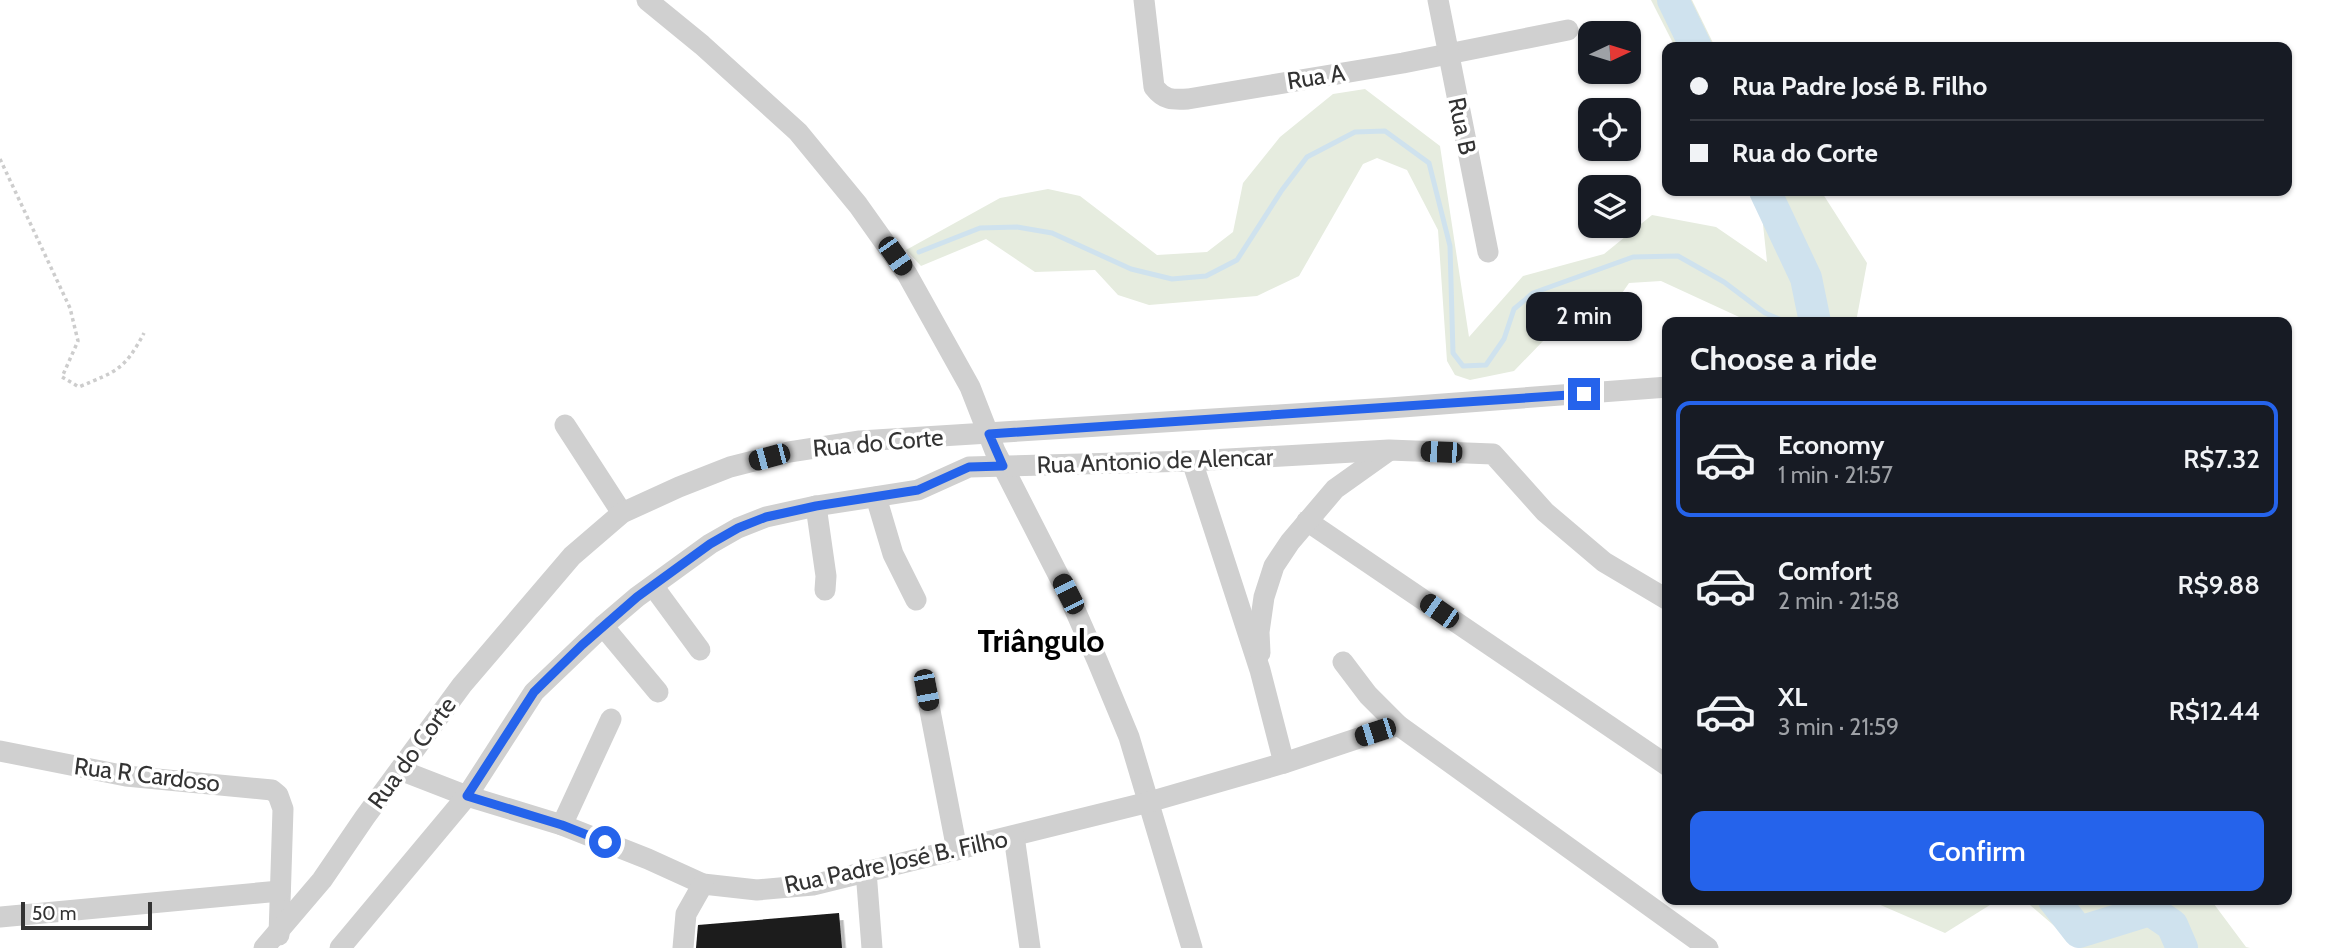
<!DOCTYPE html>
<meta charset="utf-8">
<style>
body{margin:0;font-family:Cabin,sans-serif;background:#242831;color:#f1f3f6;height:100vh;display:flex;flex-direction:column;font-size:26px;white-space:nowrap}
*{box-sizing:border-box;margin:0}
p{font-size:23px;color:#9ea1a6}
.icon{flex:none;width:38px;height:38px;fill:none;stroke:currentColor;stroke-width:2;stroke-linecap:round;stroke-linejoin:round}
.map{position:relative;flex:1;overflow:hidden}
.side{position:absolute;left:1662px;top:317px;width:630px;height:588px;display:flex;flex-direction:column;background:#171b24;border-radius:14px;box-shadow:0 2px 5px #0004}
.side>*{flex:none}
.banner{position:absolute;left:1662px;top:42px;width:630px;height:154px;border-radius:14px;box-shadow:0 2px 5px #0004;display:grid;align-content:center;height:154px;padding:0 28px;background:#171b24}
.needle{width:46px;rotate:86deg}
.tools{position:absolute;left:1578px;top:21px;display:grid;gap:14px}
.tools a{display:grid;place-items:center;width:63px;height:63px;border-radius:14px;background:#171b24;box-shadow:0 2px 5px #0004;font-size:35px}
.scale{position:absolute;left:21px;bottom:18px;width:131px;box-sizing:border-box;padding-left:7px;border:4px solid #333;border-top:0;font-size:19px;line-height:24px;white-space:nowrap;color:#333;-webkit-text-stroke:5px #fff;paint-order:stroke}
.end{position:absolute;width:32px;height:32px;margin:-16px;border:9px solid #2563eb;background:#fff;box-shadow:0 0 0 4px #fff}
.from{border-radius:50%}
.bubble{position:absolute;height:49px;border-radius:14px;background:#171b24;box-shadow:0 2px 5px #0004;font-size:23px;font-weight:600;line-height:49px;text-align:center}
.car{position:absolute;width:21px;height:42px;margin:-21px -10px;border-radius:9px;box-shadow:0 0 5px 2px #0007;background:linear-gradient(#222 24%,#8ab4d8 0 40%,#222 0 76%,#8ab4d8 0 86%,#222 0)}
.banner b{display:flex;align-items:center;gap:24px;height:66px;font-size:26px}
.banner b+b{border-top:2px solid #363941}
.banner i{width:18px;height:18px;background:#f1f3f6}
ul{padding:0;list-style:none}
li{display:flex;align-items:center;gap:21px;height:116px;margin:0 14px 10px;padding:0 14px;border:4px solid transparent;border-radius:14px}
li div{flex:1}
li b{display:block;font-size:26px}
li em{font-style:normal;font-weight:600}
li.active{border-color:#2563eb}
li>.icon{width:63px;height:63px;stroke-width:1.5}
h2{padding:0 28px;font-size:32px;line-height:84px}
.cta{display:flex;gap:14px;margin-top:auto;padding:14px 28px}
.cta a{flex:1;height:80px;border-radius:14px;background:#2563eb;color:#fff;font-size:28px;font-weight:600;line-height:80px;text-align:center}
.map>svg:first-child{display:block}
</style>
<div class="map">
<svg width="2335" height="948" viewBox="0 0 2335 948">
<defs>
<filter id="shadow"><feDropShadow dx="4.5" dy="7" stdDeviation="0" flood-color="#0004"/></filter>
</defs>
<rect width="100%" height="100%" fill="#fff"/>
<g fill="#e6ecdf">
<polygon points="1651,0 1692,0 1715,47 1675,47"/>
<polygon points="1365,89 1440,146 1469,337 1523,276 1604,254 1652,215 1716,227 1767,262 1762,215 1749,191 1821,191 1867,263 1856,322 1750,322 1661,281 1629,283 1603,321 1545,339 1514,371 1470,380 1455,375 1447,361 1438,230 1407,170 1377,158 1363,164 1299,276 1257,296 1149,305 1118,295 1095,270 1035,272 986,239 921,266 906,250 1000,198 1048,189 1080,196 1157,255 1207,252 1233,232 1243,183 1280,137 1333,94"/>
<polygon points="1869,900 1998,900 1945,933"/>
<polygon points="2024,900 2211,900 2246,947 2250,948 2080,948"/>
</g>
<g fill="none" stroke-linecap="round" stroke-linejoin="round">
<polyline stroke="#cfe2ee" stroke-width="5" points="919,252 980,228 1017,227 1052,233 1131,269 1172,279 1206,276 1237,260 1282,190 1307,157 1355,132 1385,131 1429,163 1450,246 1453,353 1463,366 1486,365 1504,339 1514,309 1533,293 1633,257 1678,256 1724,282 1765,313 1786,322"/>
<g stroke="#cfe2ee" stroke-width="32">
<polyline points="1673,0 1696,47"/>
<polyline points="1765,191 1806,278 1815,322"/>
<polyline points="2054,900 2079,932 2150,910 2172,925 2182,948"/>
</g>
</g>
<polygon fill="#1a1a1a" filter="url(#shadow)" points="839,913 842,948 696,948 698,925"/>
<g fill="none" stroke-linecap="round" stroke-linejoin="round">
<path stroke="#cdcdcd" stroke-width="3.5" stroke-dasharray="3.5 3.5" stroke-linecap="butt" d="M 0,159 L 70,308 L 78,341 L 62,377 L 79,387 C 116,371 124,371 144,333"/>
<g stroke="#d0d0d0" stroke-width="21">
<polyline points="647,0 702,45 798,132 858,205 907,274 970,387 995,451 1068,594 1097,660 1129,737 1192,948"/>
<path d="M 1144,0 L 1154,87 C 1164,100 1172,100 1188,99 L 1403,63 L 1568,30"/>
<polyline points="1438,0 1488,252"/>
<polyline points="565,425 622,513"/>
<polyline points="1192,461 1260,670 1284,763"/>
<polyline points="876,497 893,554 916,600"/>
<polyline points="816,506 826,576 825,590"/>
<polyline points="1307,521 1668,766"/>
<polyline points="653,586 700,650"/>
<polyline points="603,626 658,692"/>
<polyline points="1260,653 1259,632 1264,597 1274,566 1290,542 1335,489 1387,452"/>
<polyline points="1343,662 1368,695 1398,725 1708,948"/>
<polyline points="926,690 957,850"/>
<polyline points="0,751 126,776 272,790 278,795 283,809 279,935"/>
<polyline points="400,770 467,796 562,825 648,859 703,884 757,890 813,885 1149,802 1284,763 1398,725"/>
<polyline points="562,825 611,719"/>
<polyline points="1014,836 1030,948"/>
<polyline points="866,871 872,948"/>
<polyline points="0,917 280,891"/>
<polyline points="264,948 322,880 365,817 462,685 572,556 622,513 679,487 730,467 789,452 860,441 1389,408 1668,387"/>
<polyline points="340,948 467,796 534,692 603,626 637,597 710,544 738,528 766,517 816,506 918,490 969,467 1192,461 1389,450 1493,454 1545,512 1604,562 1668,600"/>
<polyline points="683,948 686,914 703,884"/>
</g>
</g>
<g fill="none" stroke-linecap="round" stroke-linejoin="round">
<polyline stroke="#2563eb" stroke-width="9" points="605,842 562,825 467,796 534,692 582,645 637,597 710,544 738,528 766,517 816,506 918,490 969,467 1003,466 989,434 1584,394"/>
</g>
<g text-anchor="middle" stroke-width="7" stroke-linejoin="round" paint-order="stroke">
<g font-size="24" fill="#333" stroke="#fff">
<text transform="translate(1316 77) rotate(-9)" y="8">Rua A</text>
<text transform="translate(1462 126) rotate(78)" y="8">Rua B</text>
<text transform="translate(878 443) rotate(-5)" y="8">Rua do Corte</text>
<text transform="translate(1155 461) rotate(-2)" y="8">Rua Antonio de Alencar</text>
<text transform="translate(412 753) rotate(-54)" y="8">Rua do Corte</text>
<text transform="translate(147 775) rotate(7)" y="8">Rua R Cardoso</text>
<text transform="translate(896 862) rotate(-12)" y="8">Rua Padre José B. Filho</text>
</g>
<g font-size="32" font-weight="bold" fill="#000" stroke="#fff">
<text x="1041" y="652">Triângulo</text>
</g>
</g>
</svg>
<div class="tools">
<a><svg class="needle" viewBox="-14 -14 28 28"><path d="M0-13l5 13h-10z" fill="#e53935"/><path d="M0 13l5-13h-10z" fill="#9ea1a6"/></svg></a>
<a><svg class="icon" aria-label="locate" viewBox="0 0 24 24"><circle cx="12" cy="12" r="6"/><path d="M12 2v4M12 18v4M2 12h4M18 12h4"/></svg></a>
<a><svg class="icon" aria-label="layers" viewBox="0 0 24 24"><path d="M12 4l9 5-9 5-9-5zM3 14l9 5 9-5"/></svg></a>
</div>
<div class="scale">50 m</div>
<i class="end from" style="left:605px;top:842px"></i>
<i class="end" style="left:1584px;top:394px"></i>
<div class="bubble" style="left:1526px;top:292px;width:116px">2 min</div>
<i class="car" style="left:895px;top:256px;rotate:145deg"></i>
<i class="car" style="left:1441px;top:452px;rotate:272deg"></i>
<i class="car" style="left:769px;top:457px;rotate:255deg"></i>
<i class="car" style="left:1068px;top:594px;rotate:333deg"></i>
<i class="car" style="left:1439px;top:611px;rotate:305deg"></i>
<i class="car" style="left:926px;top:690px;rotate:169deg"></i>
<i class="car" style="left:1375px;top:732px;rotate:252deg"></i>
<div class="banner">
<b><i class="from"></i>Rua Padre José B. Filho</b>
<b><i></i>Rua do Corte</b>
</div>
<section class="side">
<h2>Choose a ride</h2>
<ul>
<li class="active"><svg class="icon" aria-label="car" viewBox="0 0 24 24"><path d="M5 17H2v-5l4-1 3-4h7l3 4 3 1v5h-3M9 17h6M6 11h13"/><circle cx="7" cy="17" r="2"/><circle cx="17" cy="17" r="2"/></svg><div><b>Economy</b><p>1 min · 21:57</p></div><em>R$7.32</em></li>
<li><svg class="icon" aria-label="car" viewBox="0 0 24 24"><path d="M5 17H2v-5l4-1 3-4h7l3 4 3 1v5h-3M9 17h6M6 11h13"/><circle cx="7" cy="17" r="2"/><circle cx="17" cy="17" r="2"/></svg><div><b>Comfort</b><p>2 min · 21:58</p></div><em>R$9.88</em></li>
<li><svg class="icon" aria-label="car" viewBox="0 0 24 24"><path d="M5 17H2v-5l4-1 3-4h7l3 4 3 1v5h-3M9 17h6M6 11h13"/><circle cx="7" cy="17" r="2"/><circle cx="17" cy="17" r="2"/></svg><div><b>XL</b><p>3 min · 21:59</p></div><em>R$12.44</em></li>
</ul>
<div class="cta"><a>Confirm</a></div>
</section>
</div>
